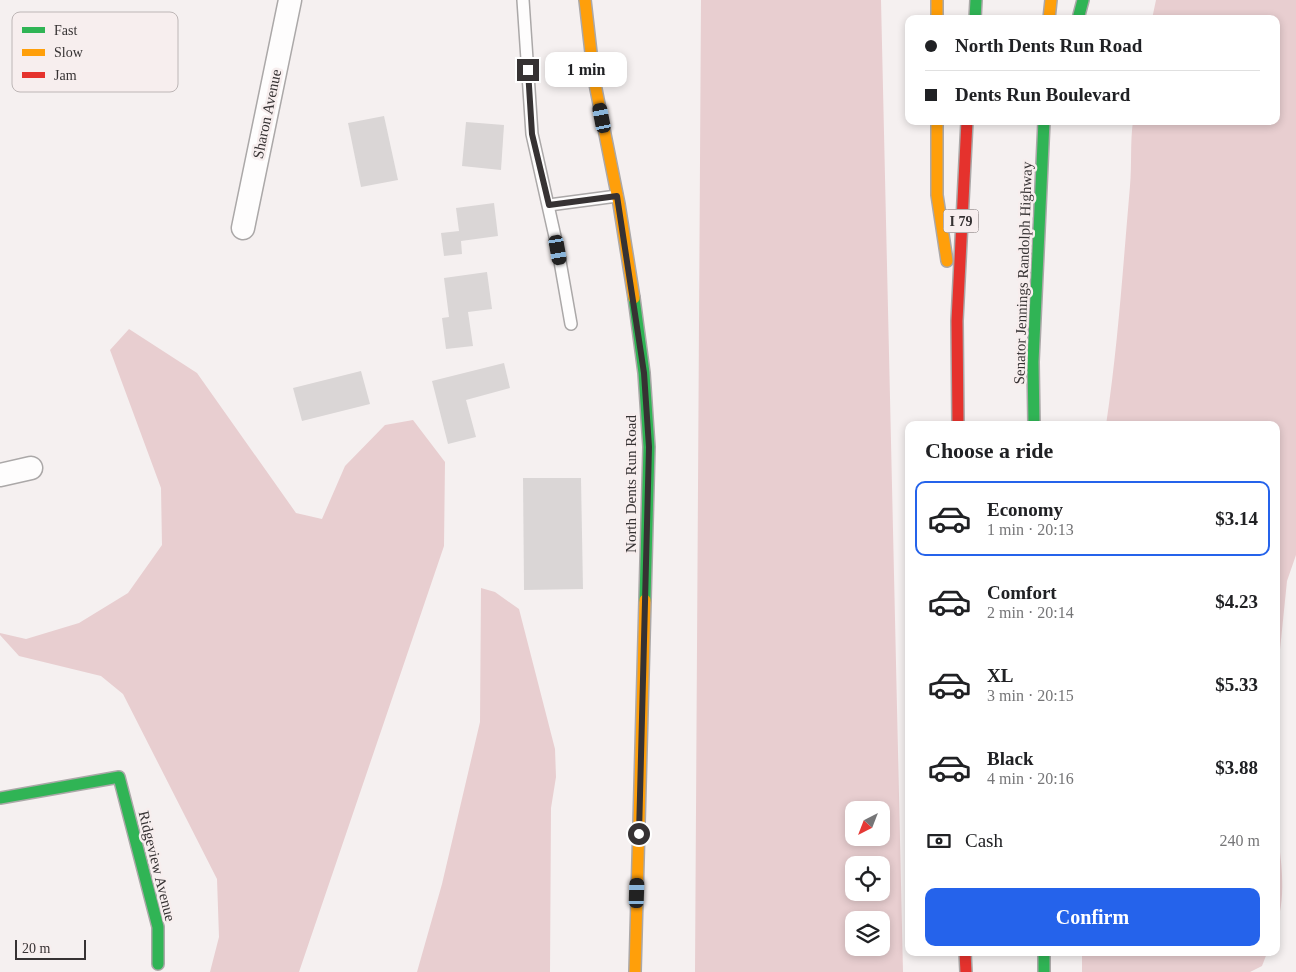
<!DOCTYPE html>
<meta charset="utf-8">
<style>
body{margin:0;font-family:"Times New Roman",serif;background:#f2f2f2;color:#202124;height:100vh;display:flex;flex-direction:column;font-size:19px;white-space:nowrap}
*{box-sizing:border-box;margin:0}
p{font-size:16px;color:#757577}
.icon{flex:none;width:28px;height:28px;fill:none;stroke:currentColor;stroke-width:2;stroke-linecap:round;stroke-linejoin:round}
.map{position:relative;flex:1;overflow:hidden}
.sheet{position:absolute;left:905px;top:421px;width:375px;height:535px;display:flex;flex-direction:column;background:#fff;border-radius:10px;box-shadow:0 2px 8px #0003}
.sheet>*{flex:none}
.banner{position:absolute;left:905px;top:15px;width:375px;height:110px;border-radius:10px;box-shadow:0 2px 8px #0003;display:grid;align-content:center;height:110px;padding:0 20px;background:#fff}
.needle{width:32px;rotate:222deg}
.controls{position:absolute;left:845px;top:801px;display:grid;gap:10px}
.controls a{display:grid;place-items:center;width:45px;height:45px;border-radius:10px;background:#fff;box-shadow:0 2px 8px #0003;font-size:25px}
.scale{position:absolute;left:15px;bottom:12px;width:71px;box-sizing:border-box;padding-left:5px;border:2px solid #363233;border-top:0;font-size:14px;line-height:18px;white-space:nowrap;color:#363233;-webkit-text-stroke:4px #f7eeee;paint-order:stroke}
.end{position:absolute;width:22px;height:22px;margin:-11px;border:6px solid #363233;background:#fff;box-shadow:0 0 0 2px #fff}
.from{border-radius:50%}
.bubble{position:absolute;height:35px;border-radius:10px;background:#fff;box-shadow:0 2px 8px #0003;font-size:16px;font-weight:700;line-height:35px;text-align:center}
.car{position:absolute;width:15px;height:30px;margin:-15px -8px;border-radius:6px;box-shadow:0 0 4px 1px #0007;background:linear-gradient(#222 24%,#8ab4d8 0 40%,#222 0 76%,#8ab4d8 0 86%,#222 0)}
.banner b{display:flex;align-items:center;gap:18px;height:48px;font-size:19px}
.banner b+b{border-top:1px solid #e0e0e0}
.banner i{width:12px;height:12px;background:#202124}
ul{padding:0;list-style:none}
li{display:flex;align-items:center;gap:15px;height:75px;margin:0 10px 8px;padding:0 10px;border:2px solid transparent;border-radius:10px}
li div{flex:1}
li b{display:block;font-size:19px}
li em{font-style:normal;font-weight:700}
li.on{border-color:#2563eb}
li>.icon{width:45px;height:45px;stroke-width:1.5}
h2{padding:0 20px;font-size:22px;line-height:60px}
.pay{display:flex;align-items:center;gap:12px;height:55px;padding:0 20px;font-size:19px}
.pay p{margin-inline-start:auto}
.primary-button{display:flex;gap:10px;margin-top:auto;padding:10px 20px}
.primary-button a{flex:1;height:58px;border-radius:10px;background:#2563eb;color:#fff;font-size:20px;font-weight:700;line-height:58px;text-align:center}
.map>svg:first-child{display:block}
</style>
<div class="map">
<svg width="1296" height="972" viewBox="0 0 1296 972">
<rect width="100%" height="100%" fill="#f5f0f0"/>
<g fill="#e8ced0" fill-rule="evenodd">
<path d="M 701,0 L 881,0 L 903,972 L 695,972 ZM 854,810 L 881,810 L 881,838 L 854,838 ZM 854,865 L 881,865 L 881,892 L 854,892 ZM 854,920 L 881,920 L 881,948 L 854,948 Z"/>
<path d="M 1156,0 L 1296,0 L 1296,555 L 1287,581 L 1276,689 L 1276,425 L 1106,425 C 1118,346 1123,266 1130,186 C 1132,164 1130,143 1133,121 L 1276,121 L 1276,19 L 1152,19 Z"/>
<polygon points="129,329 197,373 296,513 322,519 345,466 385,425 413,420 445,462 444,546 299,972 210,972 219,937 217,879 123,694 101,676 19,656 0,635 0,633 26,639 79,623 128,593 162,545 161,488 110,350"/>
<polygon points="481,588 495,592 519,609 555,749 556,777 551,808 550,972 417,972 442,884 480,722"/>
<path d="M 1276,820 C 1280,855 1288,893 1276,927 Z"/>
<polygon points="1082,953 1082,952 1267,953 1262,966 1250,972 1082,972"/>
</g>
<g fill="#dad6d6">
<polygon points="384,116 398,180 361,187 348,123"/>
<polygon points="466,122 504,125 501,170 462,166"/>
<polygon points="494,203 498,236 461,241 462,254 444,256 441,233 459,231 456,208"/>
<polygon points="487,272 492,309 468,312 473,346 446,349 442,318 449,317 444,278"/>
<polygon points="504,363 510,388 466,400 476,437 448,444 432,381"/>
<polygon points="361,371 370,404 302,421 293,388"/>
<polygon points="523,478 581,478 583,589 524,590"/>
</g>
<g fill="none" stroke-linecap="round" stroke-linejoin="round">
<defs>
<g id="lane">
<polyline points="523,0 532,134 558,250 571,324"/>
<polyline points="549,205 617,196"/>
</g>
<g id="street">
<polyline points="243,228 290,0"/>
<polyline points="0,475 31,468"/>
</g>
<g id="fast">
<polyline points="975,19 976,0"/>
<polyline points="1078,19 1083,0"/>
<polyline points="634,298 644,373 649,447 645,600"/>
<polyline points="1034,425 1033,362 1044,121"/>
<polyline points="0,798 119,777 158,927 158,964"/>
<polyline points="1044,952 1044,972"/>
</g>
<g id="slow">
<polyline points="585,0 594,79 619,204 634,298"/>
<polyline points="937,0 937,19"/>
<polyline points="1049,19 1051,0"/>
<polyline points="937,121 937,195 947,261"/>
<polyline points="635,972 645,600"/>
</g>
<g id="jam">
<polyline points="958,425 957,321 967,121"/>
<polyline points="965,952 966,972"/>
</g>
</defs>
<use href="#lane" stroke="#aba8a8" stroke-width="14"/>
<use href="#street" stroke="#aba8a8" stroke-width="25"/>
<use href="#fast" stroke="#aba8a8" stroke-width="14"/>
<use href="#slow" stroke="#aba8a8" stroke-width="14"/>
<use href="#jam" stroke="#aba8a8" stroke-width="14"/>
<use href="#lane" stroke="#fefdfd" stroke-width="11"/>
<use href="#street" stroke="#fefdfd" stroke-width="22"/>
<use href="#fast" stroke="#30b455" stroke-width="11"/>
<use href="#slow" stroke="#ff9f0a" stroke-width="11"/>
<use href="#jam" stroke="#e5322d" stroke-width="11"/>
</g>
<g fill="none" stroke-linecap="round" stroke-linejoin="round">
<polyline stroke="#363233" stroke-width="6" points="528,70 532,134 549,205 617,196 644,373 649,447 639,834"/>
</g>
<g text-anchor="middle" stroke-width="5" stroke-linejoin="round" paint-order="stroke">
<rect fill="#f7eeee" stroke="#706a6b" stroke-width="1" x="943.5" y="209.5" width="35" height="23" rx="4"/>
<g font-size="14" font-weight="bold" fill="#363233">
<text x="961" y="226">I 79</text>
</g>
<g font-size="15" fill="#363233" stroke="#f7eeee">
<text transform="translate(267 114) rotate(-78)" y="5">Sharon Avenue</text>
<text transform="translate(1023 273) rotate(-88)" y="5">Senator Jennings Randolph Highway</text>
<text transform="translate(631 484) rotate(-90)" y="5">North Dents Run Road</text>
<text transform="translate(157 866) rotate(76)" y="5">Ridgeview Avenue</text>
</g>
</g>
<rect x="12" y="12" width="166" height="80" rx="8" fill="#f7eeee" stroke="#bdb6b6" stroke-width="1"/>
<rect x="22" y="27" width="23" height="6" fill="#30b455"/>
<rect x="22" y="49" width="23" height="7" fill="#ff9f0a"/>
<rect x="22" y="72" width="23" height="6" fill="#e5322d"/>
<g font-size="14" fill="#363233">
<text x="54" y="35">Fast</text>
<text x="54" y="57">Slow</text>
<text x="54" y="80">Jam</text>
</g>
</svg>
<div class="controls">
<a><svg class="needle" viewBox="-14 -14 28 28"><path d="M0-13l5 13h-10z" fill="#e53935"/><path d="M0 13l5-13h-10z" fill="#757577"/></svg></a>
<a><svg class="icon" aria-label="locate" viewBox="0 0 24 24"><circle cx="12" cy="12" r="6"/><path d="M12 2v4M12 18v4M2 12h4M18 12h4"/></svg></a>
<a><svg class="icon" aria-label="layers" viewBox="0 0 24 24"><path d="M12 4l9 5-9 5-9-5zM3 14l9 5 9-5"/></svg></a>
</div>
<div class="scale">20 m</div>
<i class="end from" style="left:639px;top:834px"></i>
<i class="end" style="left:528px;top:70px"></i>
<div class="bubble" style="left:545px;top:52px;width:82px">1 min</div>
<i class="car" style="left:602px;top:118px;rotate:349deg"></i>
<i class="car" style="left:558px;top:250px;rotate:170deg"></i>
<i class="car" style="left:637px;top:893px;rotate:2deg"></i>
<div class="banner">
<b><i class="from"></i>North Dents Run Road</b>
<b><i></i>Dents Run Boulevard</b>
</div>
<section class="sheet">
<h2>Choose a ride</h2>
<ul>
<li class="on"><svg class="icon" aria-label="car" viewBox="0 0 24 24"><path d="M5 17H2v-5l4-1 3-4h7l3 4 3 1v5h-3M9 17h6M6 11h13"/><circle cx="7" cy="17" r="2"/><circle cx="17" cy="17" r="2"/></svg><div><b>Economy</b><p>1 min · 20:13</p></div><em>$3.14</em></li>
<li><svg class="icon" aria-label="car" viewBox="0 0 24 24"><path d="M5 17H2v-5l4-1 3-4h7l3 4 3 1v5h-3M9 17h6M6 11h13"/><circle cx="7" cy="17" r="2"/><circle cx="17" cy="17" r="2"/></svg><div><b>Comfort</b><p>2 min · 20:14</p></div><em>$4.23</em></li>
<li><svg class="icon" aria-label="car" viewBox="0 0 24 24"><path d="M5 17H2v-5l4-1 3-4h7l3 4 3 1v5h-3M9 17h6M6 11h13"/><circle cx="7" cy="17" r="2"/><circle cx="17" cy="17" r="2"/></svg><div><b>XL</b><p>3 min · 20:15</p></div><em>$5.33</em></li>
<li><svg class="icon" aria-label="car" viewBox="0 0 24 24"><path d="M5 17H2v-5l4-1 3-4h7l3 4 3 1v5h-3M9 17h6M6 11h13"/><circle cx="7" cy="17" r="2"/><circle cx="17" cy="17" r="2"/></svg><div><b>Black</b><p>4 min · 20:16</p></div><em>$3.88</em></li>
</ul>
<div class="pay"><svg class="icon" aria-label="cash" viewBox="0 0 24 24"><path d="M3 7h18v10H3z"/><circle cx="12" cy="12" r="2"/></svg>Cash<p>240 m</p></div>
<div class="primary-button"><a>Confirm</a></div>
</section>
</div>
